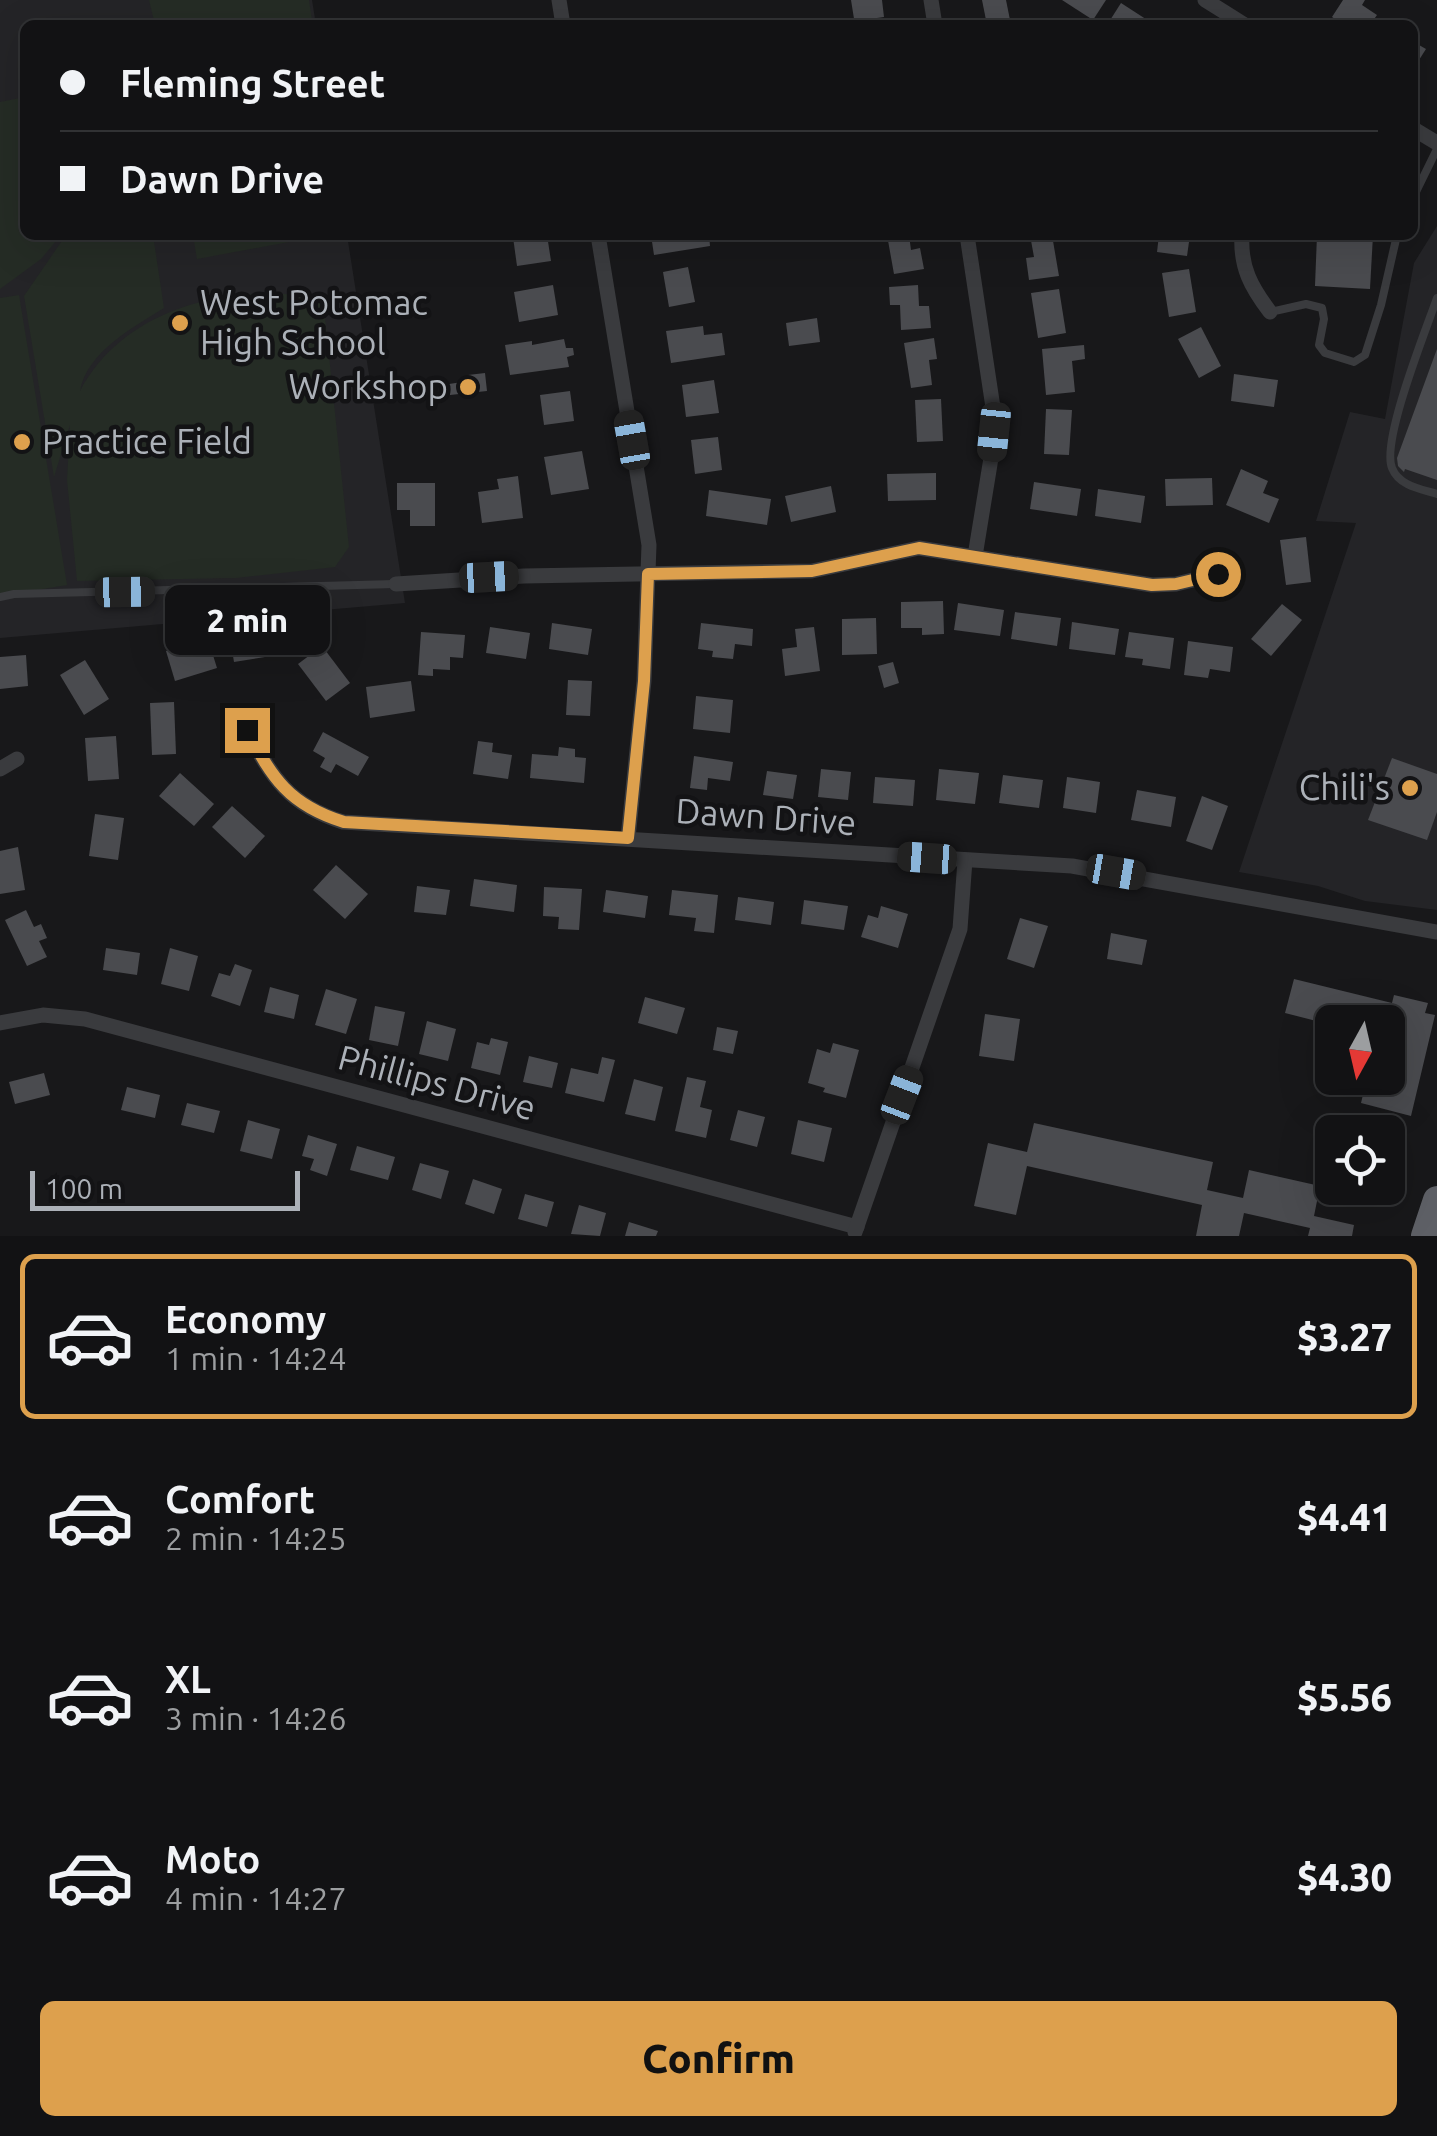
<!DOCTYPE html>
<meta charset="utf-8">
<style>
body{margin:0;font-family:Ubuntu,sans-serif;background:#1f2022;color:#f1f3f6;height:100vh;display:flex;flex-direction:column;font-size:38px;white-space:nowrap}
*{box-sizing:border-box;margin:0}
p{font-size:32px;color:#9c9ea0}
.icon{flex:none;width:55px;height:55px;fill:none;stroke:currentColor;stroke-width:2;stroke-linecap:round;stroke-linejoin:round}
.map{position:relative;height:1236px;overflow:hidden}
.side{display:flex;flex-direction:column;background:#121214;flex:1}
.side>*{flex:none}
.top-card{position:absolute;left:20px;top:20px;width:1398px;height:220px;border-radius:15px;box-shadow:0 10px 40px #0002,0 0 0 2px #313234;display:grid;align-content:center;height:220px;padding:0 40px;background:#121214}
.needle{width:65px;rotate:188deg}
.buttons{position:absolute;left:1315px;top:1005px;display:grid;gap:20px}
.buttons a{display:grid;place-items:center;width:90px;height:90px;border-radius:15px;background:#121214;box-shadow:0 10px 40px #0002,0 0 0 2px #313234;font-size:50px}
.scale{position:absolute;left:30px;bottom:25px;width:270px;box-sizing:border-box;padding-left:10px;border:5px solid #acb1b8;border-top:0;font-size:28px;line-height:35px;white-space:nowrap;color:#acb1b8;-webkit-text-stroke:8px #131315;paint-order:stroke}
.end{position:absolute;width:45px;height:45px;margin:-22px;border:12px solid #dda04d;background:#111;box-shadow:0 0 0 5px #111}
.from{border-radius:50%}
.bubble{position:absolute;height:70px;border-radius:15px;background:#121214;box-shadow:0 10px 40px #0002,0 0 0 2px #313234;font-size:32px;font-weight:800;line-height:70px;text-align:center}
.car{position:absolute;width:30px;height:60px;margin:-30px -15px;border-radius:12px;box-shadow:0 0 8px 2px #0007;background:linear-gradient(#222 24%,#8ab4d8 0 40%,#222 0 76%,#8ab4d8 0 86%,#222 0)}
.top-card b{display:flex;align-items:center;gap:35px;height:95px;font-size:38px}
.top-card b+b{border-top:2px solid #313234}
.top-card i{width:25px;height:25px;background:#f1f3f6}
ul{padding:18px 0 0;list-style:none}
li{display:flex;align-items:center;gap:30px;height:165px;margin:0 20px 15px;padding:0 20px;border:5px solid transparent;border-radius:15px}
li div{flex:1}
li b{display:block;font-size:38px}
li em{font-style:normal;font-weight:800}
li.active{border-color:#dda04d}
li>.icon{width:90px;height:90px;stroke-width:1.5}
.action{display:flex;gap:20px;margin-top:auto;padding:20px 40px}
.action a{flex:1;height:115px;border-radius:15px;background:#dda04d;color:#111;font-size:40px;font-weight:800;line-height:115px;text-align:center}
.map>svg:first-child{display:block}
</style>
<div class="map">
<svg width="1437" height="1236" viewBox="0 0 1437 1236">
<rect width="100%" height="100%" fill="#18181a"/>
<g fill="#242427">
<polygon points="0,0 312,0 316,25 25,25 25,235 347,235 405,603 0,638"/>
<polygon points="1437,226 1437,910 1365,901 1318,886 1239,872 1356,523 1316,521 1350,412 1385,419 1414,263"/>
</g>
<g fill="#252c25">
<polygon points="149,0 309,0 312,20 287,25 155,25"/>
<polygon points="25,97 25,235 61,235 41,259 0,289 0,102"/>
<path d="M 66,235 L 153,235 L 164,308 C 132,328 87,352 80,391 C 126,305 233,283 323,298 L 349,547 L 335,567 L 236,578 L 77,581 L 67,480 L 70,425 L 54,477 L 24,296 Z"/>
<polygon points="193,235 327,235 197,259"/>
<polygon points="19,295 67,585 0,596 0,298"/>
</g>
<g fill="#4a4b4f">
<polygon points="851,0 882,0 884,17 877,18 878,25 855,25"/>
<polygon points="982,0 1006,0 1011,25 987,25"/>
<polygon points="1062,0 1106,0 1093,20"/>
<polygon points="1343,0 1365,0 1362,5 1377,15 1370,25 1344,25 1332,17"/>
<polygon points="1121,3 1155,25 1107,25"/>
<polygon points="1412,41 1426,49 1412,71"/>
<polygon points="547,235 551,261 517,266 513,237"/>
<polygon points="651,235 709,235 710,246 654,255"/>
<polygon points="887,235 909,235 911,250 920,248 924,269 894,274"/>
<polygon points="1030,235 1052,235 1059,276 1029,280 1026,258 1034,257"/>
<polygon points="1159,235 1190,235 1187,256 1157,252"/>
<polygon points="1317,235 1373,235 1370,289 1315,286"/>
<polygon points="688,267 695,302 669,307 663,272"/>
<polygon points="1189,269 1196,312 1169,317 1162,273"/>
<polygon points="553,285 558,315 519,322 514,292"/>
<polygon points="918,285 919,306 929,306 931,328 901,330 900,305 890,305 889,287"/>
<polygon points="1059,289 1066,333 1038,338 1031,293"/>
<polygon points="817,318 820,342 789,346 786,323"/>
<polygon points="703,326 704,335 722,333 725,355 671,363 666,331"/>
<polygon points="1201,327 1221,366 1199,378 1178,339"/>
<polygon points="934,338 937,359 929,360 932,385 911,388 904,343"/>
<polygon points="564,339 566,348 573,348 574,355 567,357 569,367 510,375 505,345 532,341 532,345"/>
<polygon points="1084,345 1085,359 1072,361 1075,392 1046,395 1042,349"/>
<polygon points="1437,349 1437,480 1405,469 1404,472 1398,466 1397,458"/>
<polygon points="485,373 487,391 450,395 449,384 469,381 468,375"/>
<polygon points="1234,374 1278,380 1274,407 1231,401"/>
<polygon points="714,380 719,413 686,417 682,385"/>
<polygon points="570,391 574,421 544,425 540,395"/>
<polygon points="941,399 943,441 917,442 915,400"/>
<polygon points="1046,409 1072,410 1069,455 1044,454"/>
<polygon points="718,437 722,470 695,474 691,440"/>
<polygon points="582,451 589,489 551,495 544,457"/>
<polygon points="1241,469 1268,481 1263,493 1279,499 1269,523 1226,505"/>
<polygon points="936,473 936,500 888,501 887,474"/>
<polygon points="518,476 523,518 482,523 478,492 499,489 497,479"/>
<polygon points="1212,478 1213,505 1166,506 1165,479"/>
<polygon points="1034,482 1081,489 1077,516 1030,509"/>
<polygon points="397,483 435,483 435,526 410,526 410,510 397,510"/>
<polygon points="831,486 836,512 791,522 785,496"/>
<polygon points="1098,489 1145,496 1141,523 1095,516"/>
<polygon points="709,490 771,499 767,525 706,516"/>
<polygon points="1306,537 1311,582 1286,585 1280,540"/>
<polygon points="943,601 944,634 922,635 922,628 901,628 901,602"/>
<polygon points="958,603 1004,610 1000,636 954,630"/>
<polygon points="1282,604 1302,620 1271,656 1251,639"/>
<polygon points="1015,612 1061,618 1057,646 1011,639"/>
<polygon points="876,618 877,654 842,655 842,619"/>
<polygon points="1072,622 1119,629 1115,655 1069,649"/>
<polygon points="552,623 592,629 588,655 549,649"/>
<polygon points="701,623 753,629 752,646 735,644 733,659 712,657 713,651 698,649"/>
<polygon points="490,627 530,633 526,659 486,653"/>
<polygon points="814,627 820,671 785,676 782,649 797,647 795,629"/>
<polygon points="280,630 284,654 234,662 230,638"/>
<polygon points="421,632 465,635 463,658 450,657 450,670 433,669 433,676 418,675"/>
<polygon points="1129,632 1174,638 1170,669 1142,665 1143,659 1125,657"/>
<polygon points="208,639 217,668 175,681 166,651"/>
<polygon points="1188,641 1233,647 1230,672 1210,669 1208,678 1184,675"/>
<polygon points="322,646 350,683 326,701 298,664"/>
<polygon points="26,655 28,686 0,689 0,657"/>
<polygon points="85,660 109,699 84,715 60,675"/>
<polygon points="893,662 899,683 884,688 878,666"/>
<polygon points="568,680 592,681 590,716 566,715"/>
<polygon points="411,681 415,711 370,718 366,687"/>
<polygon points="696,696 733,700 730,733 693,729"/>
<polygon points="174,702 176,754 152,755 150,703"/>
<polygon points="323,732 369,757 358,776 336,764 331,773 320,767 325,758 313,751"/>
<polygon points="116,736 119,779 88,781 85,738"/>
<polygon points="478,741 493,743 492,752 512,755 508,779 473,774"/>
<polygon points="559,747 575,749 575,757 586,758 584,783 530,778 532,754 558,756"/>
<polygon points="694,756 733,762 730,781 708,778 707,790 690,788"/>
<polygon points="1392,758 1437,774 1437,812 1427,840 1368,820"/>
<polygon points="821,769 851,772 848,800 818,797"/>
<polygon points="939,769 979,773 975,804 936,800"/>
<polygon points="767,771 797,775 793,799 763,795"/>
<polygon points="180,773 214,804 194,826 159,796"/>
<polygon points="1003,775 1043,780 1039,808 999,803"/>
<polygon points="875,777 915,780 913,806 873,803"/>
<polygon points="1067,777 1100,782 1096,813 1063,808"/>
<polygon points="1137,790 1176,797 1171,827 1131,820"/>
<polygon points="1202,796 1228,806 1212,850 1186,841"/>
<polygon points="232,806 265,836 245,858 212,827"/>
<polygon points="95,814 124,818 118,860 89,856"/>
<polygon points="18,847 25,890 0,894 0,851"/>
<polygon points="336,865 368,894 345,919 313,890"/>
<polygon points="474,879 517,885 514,912 470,906"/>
<polygon points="417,886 450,890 446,915 414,912"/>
<polygon points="544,887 582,889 579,930 558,929 559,917 543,916"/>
<polygon points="606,890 648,896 645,918 603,912"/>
<polygon points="672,890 718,895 714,933 694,931 696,918 669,915"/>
<polygon points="738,897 774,902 771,925 735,920"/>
<polygon points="804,900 848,906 844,930 801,924"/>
<polygon points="881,906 908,914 898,948 861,937 868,915 878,918"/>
<polygon points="26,910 34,927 41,924 47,938 39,941 47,957 27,966 5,920"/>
<polygon points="1020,918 1048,926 1034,968 1007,959"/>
<polygon points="1111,933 1147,940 1142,965 1107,959"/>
<polygon points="106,948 140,953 137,975 103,970"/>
<polygon points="170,948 198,956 189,991 161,984"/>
<polygon points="235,964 252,970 240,1006 211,996 219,973 230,976"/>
<polygon points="1294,979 1392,1003 1394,995 1428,1003 1425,1013 1435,1015 1411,1116 1361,1103 1367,1078 1388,1078 1388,1022 1332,1022 1332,1025 1285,1013"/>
<polygon points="270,987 299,995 294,1019 264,1012"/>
<polygon points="326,989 357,999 346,1034 315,1025"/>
<polygon points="645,997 685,1008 677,1034 638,1023"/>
<polygon points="375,1006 405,1012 398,1046 369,1040"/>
<polygon points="985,1014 1020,1019 1014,1061 979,1056"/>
<polygon points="427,1021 456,1029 448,1061 419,1054"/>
<polygon points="717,1027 738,1031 733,1054 713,1050"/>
<polygon points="491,1038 508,1042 500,1075 471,1068 477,1042 489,1045"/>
<polygon points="833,1043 859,1050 846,1098 823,1092 825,1088 808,1083 817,1049 830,1053"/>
<polygon points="529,1056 558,1063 552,1088 523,1082"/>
<polygon points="602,1057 615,1060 604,1102 565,1093 571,1068 598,1074"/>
<polygon points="44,1073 50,1095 15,1104 9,1082"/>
<polygon points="687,1077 706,1081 700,1107 712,1110 706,1138 675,1131"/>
<polygon points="634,1079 663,1087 655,1121 625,1114"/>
<polygon points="127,1087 160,1095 155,1118 121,1110"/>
<polygon points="187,1103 220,1111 214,1133 181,1125"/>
<polygon points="738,1110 765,1117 757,1147 730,1140"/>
<polygon points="248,1120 280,1129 272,1159 240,1151"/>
<polygon points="798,1120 832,1128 824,1162 791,1154"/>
<polygon points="1034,1123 1213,1162 1207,1190 1243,1198 1249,1170 1320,1186 1314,1216 1354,1225 1352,1236 1308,1236 1310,1228 1244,1213 1239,1236 1196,1236 1202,1205 1027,1166 1016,1215 974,1206 988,1143 1027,1152"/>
<polygon points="308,1135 337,1144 327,1176 310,1170 314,1159 302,1156"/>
<polygon points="357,1146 395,1157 388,1180 350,1170"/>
<polygon points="420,1163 449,1171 441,1199 412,1190"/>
<polygon points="473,1179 502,1189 494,1214 465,1204"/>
<polygon points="525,1194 554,1202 547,1227 518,1219"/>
<polygon points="579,1205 606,1213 600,1236 571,1234"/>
<polygon points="629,1222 658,1231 656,1236 625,1236"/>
</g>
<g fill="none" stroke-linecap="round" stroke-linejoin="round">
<g stroke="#3a3b3e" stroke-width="8">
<polyline points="1412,200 1437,149"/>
<path d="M 1437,298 C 1426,330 1381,441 1392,468 C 1399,486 1421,489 1437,494"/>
<polyline points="1270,312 1306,304 1322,308 1324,319 1319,345 1325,353 1354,362 1365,355 1381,305 1397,235"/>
<polyline points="0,597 14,594 395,584"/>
</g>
<g stroke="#3a3b3e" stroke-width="15">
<polyline points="559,0 563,25"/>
<polyline points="931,0 935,25"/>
<polyline points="1205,0 1245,25"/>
<polyline points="1412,128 1437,143"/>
<polyline points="598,235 649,545 644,681 628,838"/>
<polyline points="967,235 994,414 992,452 975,556"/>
<path d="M 1242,235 C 1240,267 1251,287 1270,312"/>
<polyline points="396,584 524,576 812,571 919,548 1152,585 1176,584 1218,574"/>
<path d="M 247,730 C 272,778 289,805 343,822 L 1072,866 L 1437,932"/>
<polyline points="0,769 17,759"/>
<polyline points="0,1023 43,1015 85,1019 857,1227"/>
<polyline points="855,1232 960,929 965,860"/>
</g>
<polyline stroke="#5e6066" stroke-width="28" points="1425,1236 1437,1200"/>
</g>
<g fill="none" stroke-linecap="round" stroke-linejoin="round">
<path stroke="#dda04d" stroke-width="12" d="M 247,730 C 272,778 289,805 344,822 L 628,838 L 644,681 L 648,574 L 812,571 L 919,548 L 1152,585 L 1176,584 L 1218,574"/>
</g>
<g fill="#dda04d" stroke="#131315" stroke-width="4">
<circle cx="180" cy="323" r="10"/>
<circle cx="468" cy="387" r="10"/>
<circle cx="22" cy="442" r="10"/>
<circle cx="1410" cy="788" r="10"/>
</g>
<g text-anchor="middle" stroke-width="9" stroke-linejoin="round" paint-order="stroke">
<g font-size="35" fill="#acb1b8" stroke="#131315" text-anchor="start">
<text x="200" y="315">West Potomac<tspan x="200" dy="40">High School</tspan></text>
<text x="448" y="399" text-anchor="end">Workshop</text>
<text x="42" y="454">Practice Field</text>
<text x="1390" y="800" text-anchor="end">Chili's</text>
</g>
<g font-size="35" fill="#acb1b8" stroke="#131315">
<text transform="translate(766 817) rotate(4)" y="12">Dawn Drive</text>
<text transform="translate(437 1083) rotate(15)" y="12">Phillips Drive</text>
</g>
</g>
</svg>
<div class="buttons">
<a><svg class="needle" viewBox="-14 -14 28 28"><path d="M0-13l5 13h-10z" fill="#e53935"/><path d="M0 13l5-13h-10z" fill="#9c9ea0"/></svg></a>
<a><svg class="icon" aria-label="locate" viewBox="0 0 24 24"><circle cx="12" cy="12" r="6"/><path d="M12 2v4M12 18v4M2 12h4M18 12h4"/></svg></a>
</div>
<div class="scale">100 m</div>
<i class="end from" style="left:1218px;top:574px"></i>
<i class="end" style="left:247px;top:730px"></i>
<div class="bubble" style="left:165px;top:585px;width:165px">2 min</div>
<i class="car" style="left:994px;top:432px;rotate:186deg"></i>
<i class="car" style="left:632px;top:440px;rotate:350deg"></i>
<i class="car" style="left:489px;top:577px;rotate:87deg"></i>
<i class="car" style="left:125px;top:592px;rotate:89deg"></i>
<i class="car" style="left:927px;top:858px;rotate:274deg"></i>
<i class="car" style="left:1116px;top:872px;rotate:100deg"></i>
<i class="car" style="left:902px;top:1095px;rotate:21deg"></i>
<div class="top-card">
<b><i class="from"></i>Fleming Street</b>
<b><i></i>Dawn Drive</b>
</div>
</div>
<section class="side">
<ul>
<li class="active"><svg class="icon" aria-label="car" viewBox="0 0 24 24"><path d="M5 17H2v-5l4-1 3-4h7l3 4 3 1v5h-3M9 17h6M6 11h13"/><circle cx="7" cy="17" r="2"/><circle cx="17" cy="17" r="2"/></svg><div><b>Economy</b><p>1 min · 14:24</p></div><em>$3.27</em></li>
<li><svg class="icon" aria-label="car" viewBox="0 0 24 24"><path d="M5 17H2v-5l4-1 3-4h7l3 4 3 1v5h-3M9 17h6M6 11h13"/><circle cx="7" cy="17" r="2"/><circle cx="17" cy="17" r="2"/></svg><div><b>Comfort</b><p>2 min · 14:25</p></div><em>$4.41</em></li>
<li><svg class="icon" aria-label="car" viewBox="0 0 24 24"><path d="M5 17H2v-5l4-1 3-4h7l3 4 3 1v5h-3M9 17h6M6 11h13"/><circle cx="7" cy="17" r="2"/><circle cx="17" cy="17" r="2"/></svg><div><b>XL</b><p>3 min · 14:26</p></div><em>$5.56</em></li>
<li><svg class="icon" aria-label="car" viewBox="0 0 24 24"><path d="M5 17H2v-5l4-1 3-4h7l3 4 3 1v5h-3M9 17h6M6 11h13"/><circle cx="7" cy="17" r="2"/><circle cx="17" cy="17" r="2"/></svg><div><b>Moto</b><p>4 min · 14:27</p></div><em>$4.30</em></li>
</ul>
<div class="action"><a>Confirm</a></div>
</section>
